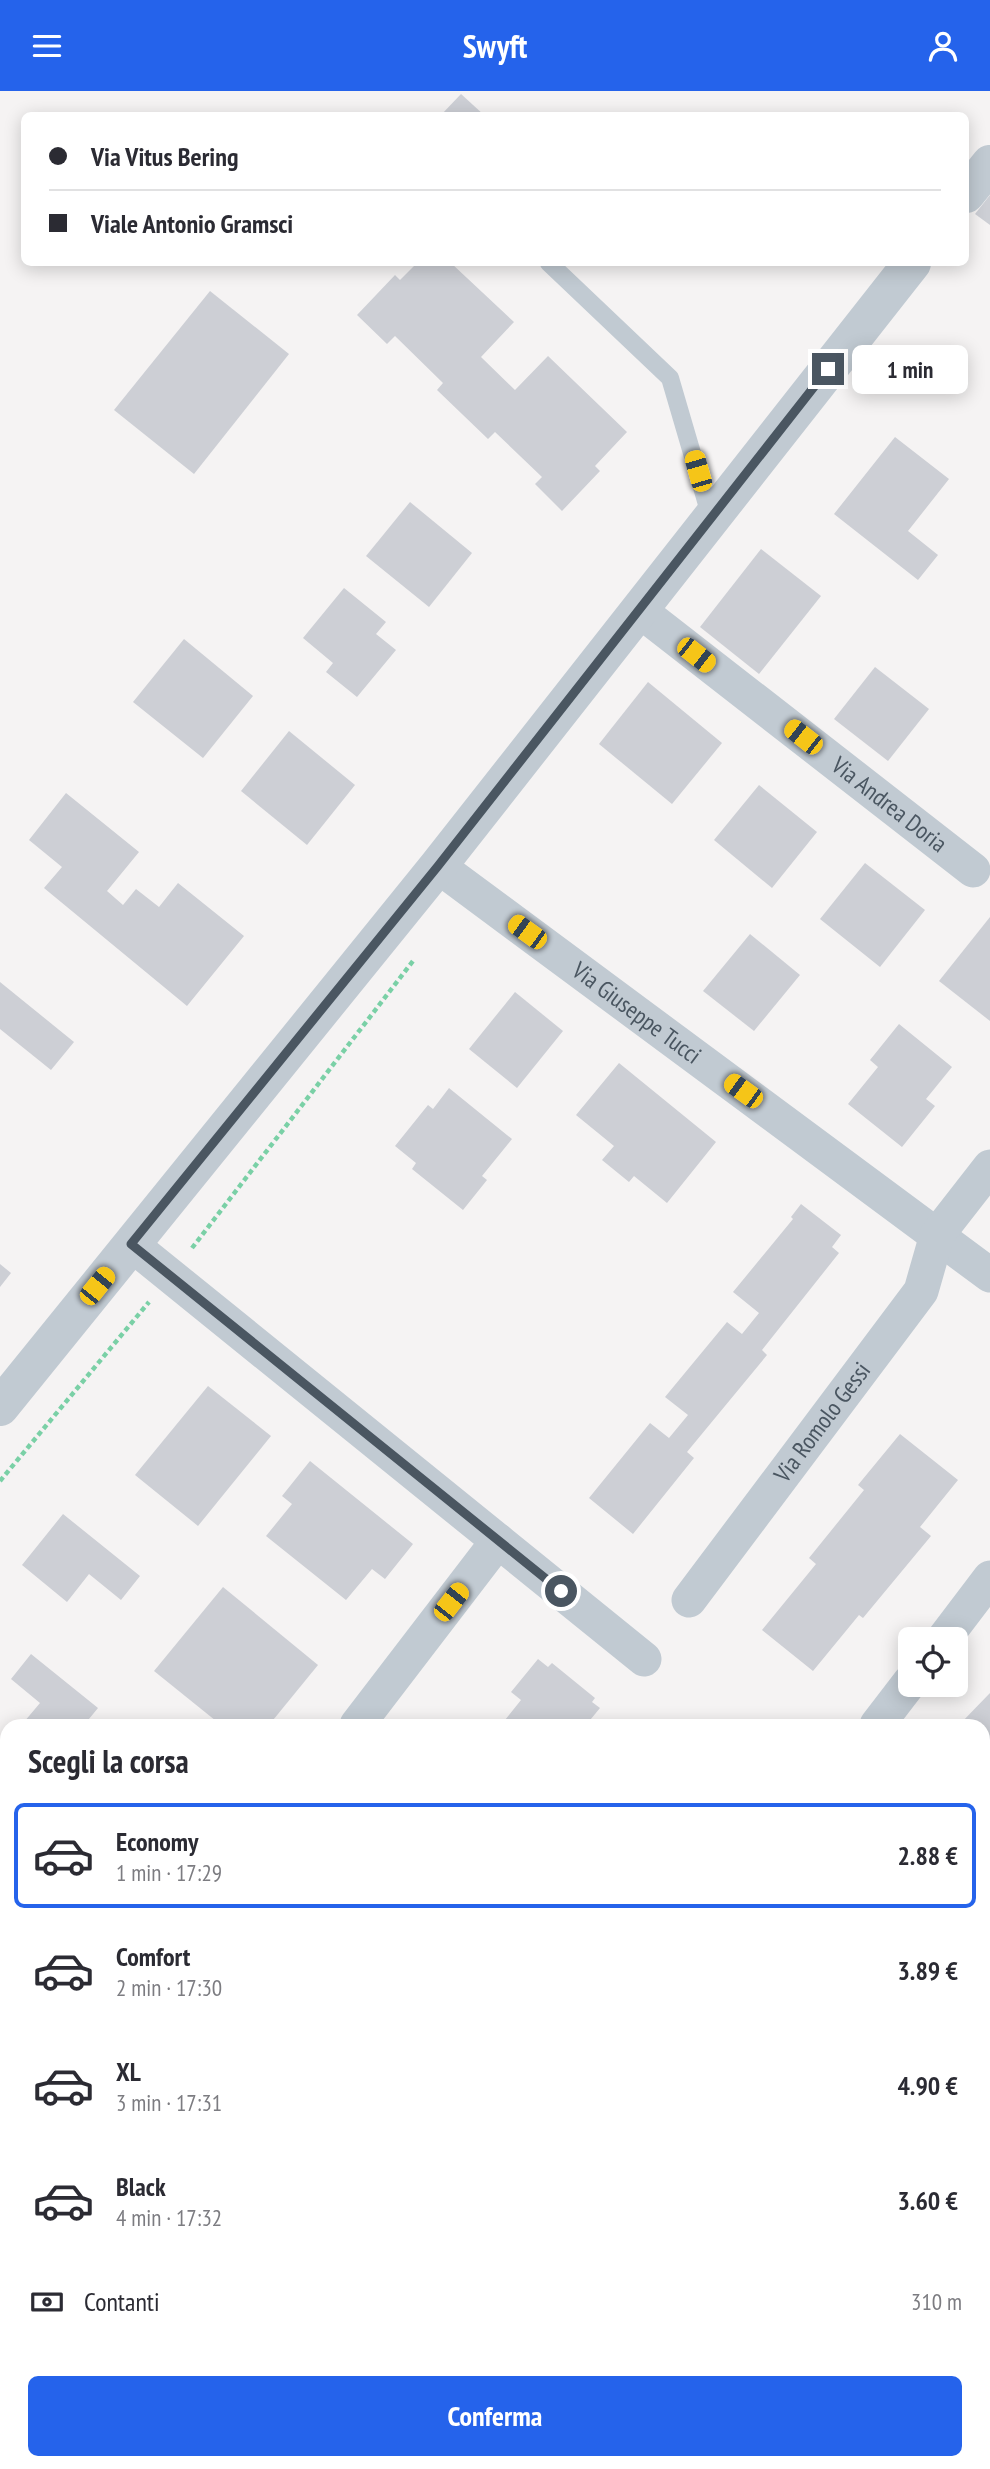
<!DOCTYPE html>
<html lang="it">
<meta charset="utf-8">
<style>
body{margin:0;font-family:"PT Sans Narrow",sans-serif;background:#f2f2f3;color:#2b2b33;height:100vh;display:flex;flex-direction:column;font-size:26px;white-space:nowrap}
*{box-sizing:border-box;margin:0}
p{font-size:23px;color:#7c7c81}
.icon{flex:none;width:38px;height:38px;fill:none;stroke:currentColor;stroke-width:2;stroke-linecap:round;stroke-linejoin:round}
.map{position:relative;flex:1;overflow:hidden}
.panel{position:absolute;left:0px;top:1628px;width:990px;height:751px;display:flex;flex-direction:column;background:#fff;border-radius:21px 21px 0 0;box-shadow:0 4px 18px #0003}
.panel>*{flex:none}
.banner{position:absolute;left:21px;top:21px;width:948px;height:154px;border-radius:10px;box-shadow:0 4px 18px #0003;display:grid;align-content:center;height:154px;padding:0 28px;background:#fff}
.fabs{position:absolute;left:898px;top:1536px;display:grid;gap:14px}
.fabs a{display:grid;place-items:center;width:70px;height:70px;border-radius:10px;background:#fff;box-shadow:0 4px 18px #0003;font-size:35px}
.end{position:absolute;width:32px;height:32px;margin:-16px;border:9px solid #4a5661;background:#fff;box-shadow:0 0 0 4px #fff}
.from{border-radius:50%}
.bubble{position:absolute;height:49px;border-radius:10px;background:#fff;box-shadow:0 4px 18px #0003;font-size:23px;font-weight:700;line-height:49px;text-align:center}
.car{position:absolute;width:21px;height:42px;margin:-21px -10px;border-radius:9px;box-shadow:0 0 5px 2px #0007;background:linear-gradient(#f5c518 24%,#345 0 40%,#f5c518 0 76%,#345 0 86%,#f5c518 0)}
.banner b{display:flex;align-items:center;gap:24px;height:66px;font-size:26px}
.banner b+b{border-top:2px solid #e1e1e2}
.banner i{width:18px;height:18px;background:#2b2b33}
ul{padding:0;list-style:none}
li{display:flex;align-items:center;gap:21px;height:105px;margin:0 14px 10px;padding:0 14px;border:4px solid transparent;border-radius:10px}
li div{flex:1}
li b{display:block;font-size:26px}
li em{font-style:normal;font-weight:700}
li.selected{border-color:#2563eb}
li>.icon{width:63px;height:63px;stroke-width:1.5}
h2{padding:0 28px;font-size:32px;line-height:84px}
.pay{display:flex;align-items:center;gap:18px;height:77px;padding:0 28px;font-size:26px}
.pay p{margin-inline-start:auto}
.action{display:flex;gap:14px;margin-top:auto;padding:14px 28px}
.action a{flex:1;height:80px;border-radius:10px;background:#2563eb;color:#fff;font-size:28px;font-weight:700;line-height:80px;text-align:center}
header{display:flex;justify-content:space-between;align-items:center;height:91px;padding:0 28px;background:#2563eb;color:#fff;font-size:32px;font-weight:700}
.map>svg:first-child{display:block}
</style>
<header><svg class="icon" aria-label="menu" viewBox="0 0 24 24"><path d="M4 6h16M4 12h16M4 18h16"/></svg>Swyft<svg class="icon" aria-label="person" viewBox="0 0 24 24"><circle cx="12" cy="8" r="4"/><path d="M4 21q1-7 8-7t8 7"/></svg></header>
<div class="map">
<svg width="990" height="2378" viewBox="0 0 990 2378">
<rect width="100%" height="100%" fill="#f5f3f3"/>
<g fill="#cdcfd5">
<polygon points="461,3 484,24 441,24"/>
<polygon points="990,104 990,134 975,123"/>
<polygon points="417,172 451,172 514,231 481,266 515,299 548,265 627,341 595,375 600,380 562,420 535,393 542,386 495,341 488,348 437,299 443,292 395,245 387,253 357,224 395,184 400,189"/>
<polygon points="210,200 289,263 194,383 114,319"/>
<polygon points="895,346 949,388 908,440 938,464 918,489 834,423"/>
<polygon points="410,411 472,462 429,516 366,465"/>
<polygon points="761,458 821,505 759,583 700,536"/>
<polygon points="344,497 386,531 376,543 396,559 357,606 326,581 333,572 303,547"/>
<polygon points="184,548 253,605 203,667 133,611"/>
<polygon points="875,576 929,618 888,670 834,628"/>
<polygon points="648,591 722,652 672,713 599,653"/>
<polygon points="289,640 355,694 307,754 241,700"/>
<polygon points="759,694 817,741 772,797 714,749"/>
<polygon points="66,702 139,761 107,800 123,814 136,798 159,816 178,792 244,845 187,915 44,797 62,776 29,749"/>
<polygon points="865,772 925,819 880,876 820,828"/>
<polygon points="990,826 990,930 939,890"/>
<polygon points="750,843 800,884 754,940 703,900"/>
<polygon points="0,891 74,951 51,979 0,938"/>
<polygon points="515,901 563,940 517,997 469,958"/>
<polygon points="899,933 952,976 926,1008 935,1015 902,1056 848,1013 878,976 870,969"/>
<polygon points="619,972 716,1051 667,1112 634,1085 629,1091 602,1069 614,1055 576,1024"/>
<polygon points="449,997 512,1048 482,1085 487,1089 463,1119 412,1078 416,1072 395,1055 428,1014 433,1018"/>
<polygon points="801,1113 841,1144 832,1156 839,1162 762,1259 767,1264 687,1361 694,1367 633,1443 589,1407 650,1332 669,1347 688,1324 665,1306 727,1231 742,1243 759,1222 733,1201 793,1128 791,1126"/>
<polygon points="0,1173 11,1182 0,1196"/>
<polygon points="208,1295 271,1345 198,1435 135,1384"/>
<polygon points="900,1343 958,1389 920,1436 931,1445 863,1527 859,1524 813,1580 762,1539 816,1473 809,1467 864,1399 858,1394"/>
<polygon points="310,1370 413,1453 385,1488 372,1478 346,1509 266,1445 292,1413 282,1405"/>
<polygon points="63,1423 140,1485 121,1509 89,1483 67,1511 22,1474"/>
<polygon points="223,1496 318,1574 269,1634 221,1634 154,1580"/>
<polygon points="31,1563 98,1617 84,1634 28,1634 24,1631 40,1612 11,1588"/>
<polygon points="538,1568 548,1576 552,1572 595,1607 592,1611 600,1617 586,1634 501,1634 521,1609 511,1601"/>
<polygon points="990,1602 990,1715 986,1720 984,1634 959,1634"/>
<polygon points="7,1809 7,1823 0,1818"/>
<polygon points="4,2256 7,2259 7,2371 20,2371 14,2378 0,2378 0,2261"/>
</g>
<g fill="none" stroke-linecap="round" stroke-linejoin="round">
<g stroke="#7ad0a6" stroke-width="4.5" stroke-dasharray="5 3.5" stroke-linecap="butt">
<polyline points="192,1157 413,870"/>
<polyline points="0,1390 149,1211"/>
</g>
<polyline stroke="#c1cad2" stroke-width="18" points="549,172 670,287 711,427"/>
<g stroke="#c1cad2" stroke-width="35">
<path id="s1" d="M 639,519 L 973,779"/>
<path id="s2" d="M 438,775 L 990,1184"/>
<polyline points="131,1153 644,1568"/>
<path id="s3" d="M 689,1509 L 921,1200 L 937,1144 L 990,1076"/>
<polyline points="943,1549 990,1487"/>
<polyline points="357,1634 498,1450"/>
<polyline points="877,1634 910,1591"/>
<polyline points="0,2142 7,2133"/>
</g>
<g stroke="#c1cad2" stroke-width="38">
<polyline points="966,103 990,73"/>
<polyline points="0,1316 438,775 912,172"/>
</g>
</g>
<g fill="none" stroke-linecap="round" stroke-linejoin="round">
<polyline stroke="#4a5661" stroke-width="9" points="561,1500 131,1153 438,775 828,278"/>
</g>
<g text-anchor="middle" stroke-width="6" stroke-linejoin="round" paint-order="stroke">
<g font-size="24" fill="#4a5661" stroke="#fff">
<text dy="8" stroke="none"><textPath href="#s1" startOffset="317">Via Andrea Doria</textPath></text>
<text dy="8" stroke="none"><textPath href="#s2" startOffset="247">Via Giuseppe Tucci</textPath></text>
<text dy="8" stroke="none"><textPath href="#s3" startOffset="222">Via Romolo Gessi</textPath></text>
</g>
</g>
</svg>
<div class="fabs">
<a><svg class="icon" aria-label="locate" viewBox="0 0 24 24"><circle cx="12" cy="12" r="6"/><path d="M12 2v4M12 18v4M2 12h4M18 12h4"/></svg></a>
</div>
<i class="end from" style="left:561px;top:1500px"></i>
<i class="end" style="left:828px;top:278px"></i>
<div class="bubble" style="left:852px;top:254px;width:116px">1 min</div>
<i class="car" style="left:698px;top:380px;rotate:344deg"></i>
<i class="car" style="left:696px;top:564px;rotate:128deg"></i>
<i class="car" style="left:803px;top:646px;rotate:308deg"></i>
<i class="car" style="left:527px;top:841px;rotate:306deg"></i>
<i class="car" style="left:743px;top:1000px;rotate:306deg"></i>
<i class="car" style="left:97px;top:1195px;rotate:39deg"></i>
<i class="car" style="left:451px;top:1511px;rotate:38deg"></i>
<div class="banner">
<b><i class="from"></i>Via Vitus Bering</b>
<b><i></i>Viale Antonio Gramsci</b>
</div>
<section class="panel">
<h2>Scegli la corsa</h2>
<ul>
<li class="selected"><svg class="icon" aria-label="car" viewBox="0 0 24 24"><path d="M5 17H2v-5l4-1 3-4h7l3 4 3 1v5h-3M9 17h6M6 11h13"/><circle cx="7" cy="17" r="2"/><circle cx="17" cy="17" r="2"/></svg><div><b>Economy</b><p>1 min · 17:29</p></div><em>2.88 €</em></li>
<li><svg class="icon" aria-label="car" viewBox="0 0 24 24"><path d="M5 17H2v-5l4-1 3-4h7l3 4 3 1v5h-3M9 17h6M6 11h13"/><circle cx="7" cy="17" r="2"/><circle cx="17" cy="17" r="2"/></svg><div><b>Comfort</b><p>2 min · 17:30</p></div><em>3.89 €</em></li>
<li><svg class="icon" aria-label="car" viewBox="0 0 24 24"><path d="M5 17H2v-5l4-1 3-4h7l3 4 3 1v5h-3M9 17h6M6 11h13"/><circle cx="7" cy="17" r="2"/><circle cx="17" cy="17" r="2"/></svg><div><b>XL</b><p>3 min · 17:31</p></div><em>4.90 €</em></li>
<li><svg class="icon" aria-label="car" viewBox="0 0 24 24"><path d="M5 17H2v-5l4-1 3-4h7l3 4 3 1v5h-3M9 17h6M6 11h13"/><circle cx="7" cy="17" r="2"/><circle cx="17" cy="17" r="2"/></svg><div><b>Black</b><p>4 min · 17:32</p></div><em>3.60 €</em></li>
</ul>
<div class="pay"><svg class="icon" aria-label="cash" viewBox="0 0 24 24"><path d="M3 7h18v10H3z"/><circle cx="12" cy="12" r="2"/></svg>Contanti<p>310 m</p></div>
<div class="action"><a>Conferma</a></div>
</section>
</div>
